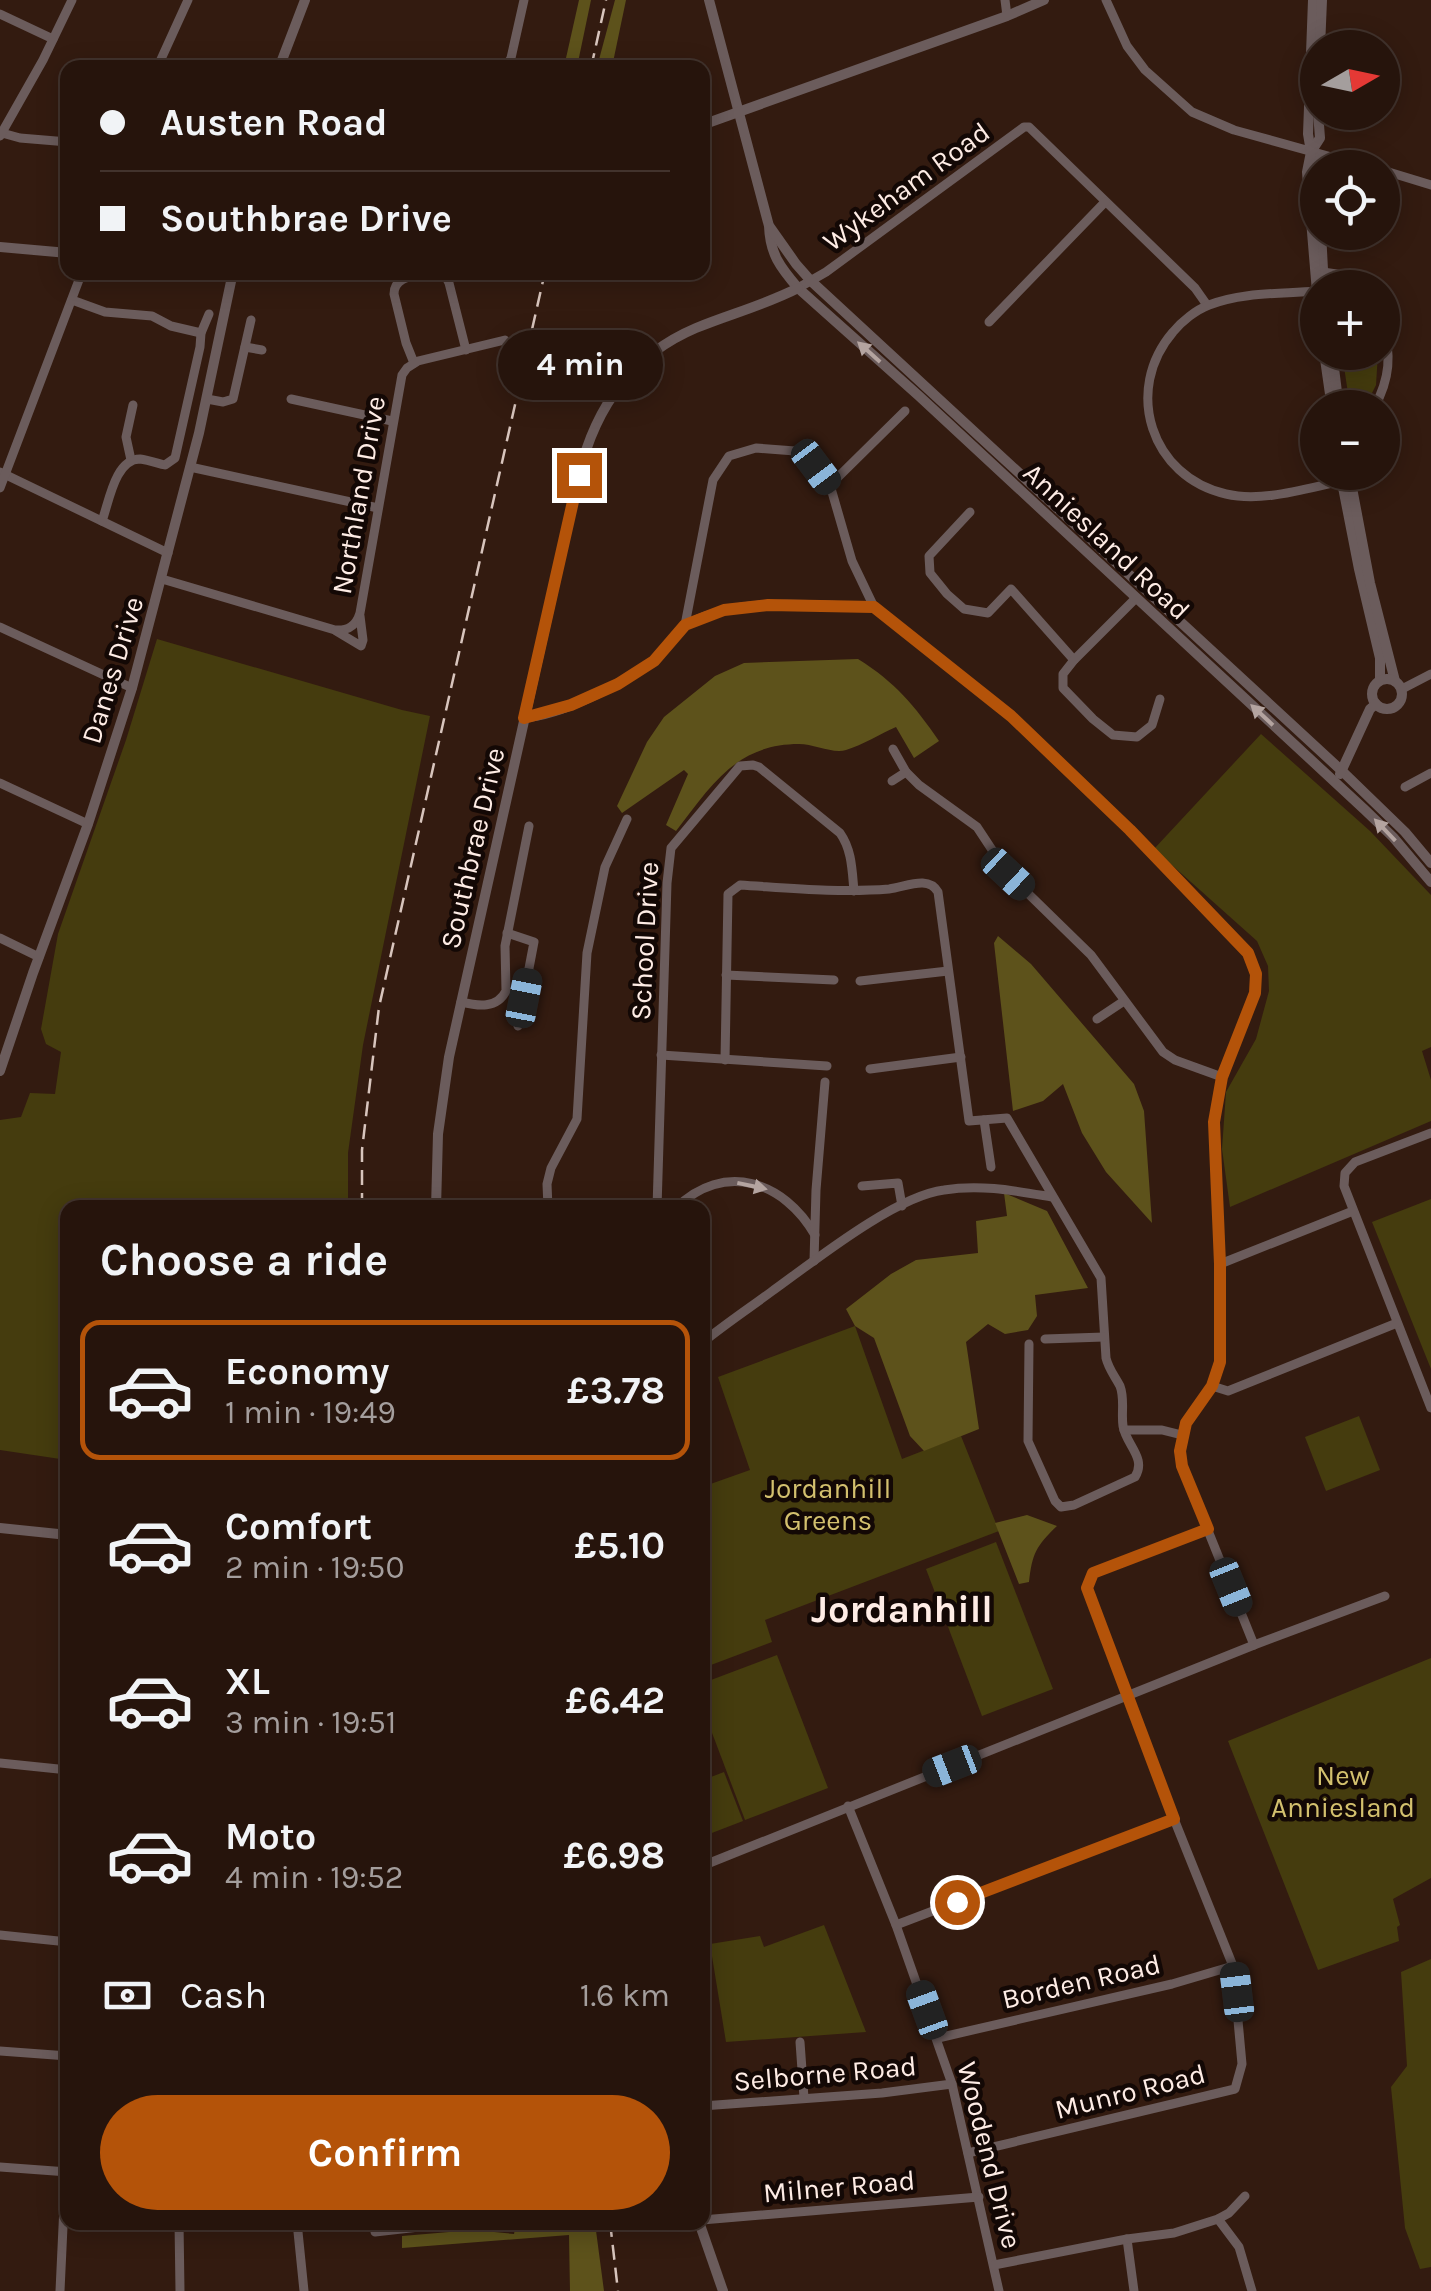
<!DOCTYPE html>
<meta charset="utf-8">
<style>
body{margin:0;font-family:Karla,sans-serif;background:#32211a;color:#f1f3f6;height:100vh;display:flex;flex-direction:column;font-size:38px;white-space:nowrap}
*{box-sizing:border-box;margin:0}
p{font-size:32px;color:#a49e9d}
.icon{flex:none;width:55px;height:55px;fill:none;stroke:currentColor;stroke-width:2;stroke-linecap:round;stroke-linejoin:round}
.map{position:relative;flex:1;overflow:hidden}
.side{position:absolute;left:60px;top:1200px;width:650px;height:1030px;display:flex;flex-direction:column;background:#26140c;border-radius:20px;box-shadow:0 5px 25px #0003,0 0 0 2px #42332d}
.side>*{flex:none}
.guide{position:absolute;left:60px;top:60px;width:650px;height:220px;border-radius:20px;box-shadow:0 5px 25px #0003,0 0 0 2px #42332d;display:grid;align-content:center;height:220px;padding:0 40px;background:#26140c}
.needle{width:65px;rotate:81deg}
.tools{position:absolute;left:1300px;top:30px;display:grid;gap:20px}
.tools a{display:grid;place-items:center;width:100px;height:100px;border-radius:50%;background:#26140c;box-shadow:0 5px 25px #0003,0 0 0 2px #42332d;font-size:50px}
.end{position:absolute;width:45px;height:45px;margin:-22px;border:12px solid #b45309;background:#fff;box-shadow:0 0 0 5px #fff}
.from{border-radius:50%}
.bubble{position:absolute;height:70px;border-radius:35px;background:#26140c;box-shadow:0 5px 25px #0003,0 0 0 2px #42332d;font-size:32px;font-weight:700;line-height:70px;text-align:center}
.car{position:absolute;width:30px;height:60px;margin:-30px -15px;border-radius:12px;box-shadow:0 0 8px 2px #0007;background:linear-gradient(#222 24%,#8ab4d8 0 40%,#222 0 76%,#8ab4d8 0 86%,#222 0)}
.guide b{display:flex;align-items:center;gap:35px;height:95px;font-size:38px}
.guide b+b{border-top:2px solid #42332d}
.guide i{width:25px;height:25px;background:#f1f3f6}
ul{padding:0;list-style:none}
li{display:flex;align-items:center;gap:30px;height:140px;margin:0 20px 15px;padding:0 20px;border:5px solid transparent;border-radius:20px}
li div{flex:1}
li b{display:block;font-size:38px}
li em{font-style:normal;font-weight:700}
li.current{border-color:#b45309}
li>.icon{width:90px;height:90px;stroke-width:1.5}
h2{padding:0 40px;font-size:45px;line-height:120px}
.pay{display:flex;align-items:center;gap:25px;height:110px;padding:0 40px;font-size:38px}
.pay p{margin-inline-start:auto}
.action{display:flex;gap:20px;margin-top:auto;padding:20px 40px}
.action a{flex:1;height:115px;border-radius:60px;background:#b45309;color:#fff;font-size:40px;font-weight:700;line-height:115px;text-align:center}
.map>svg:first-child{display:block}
</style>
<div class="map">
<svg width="1431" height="2291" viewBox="0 0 1431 2291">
<rect width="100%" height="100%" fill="#331b10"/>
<g fill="#453c0e">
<polygon points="1342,353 1378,353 1376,385 1365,407 1350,407"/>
<polygon points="157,639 402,710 430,716 363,1045 348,1153 348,1207 68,1208 67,1460 0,1450 0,1120 21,1117 30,1093 55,1094 61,1052 46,1044 41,1029 58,934 126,740"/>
<polygon points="1261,734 1370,831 1431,895 1431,1047 1422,1051 1431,1080 1431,1121 1230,1207 1222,1149 1226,1092 1256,1039 1269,991 1268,966 1257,941 1154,849"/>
<polygon points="1431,1199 1431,1369 1372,1222"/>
<polygon points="855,1326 902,1459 961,1436 999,1531 765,1620 772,1642 703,1668 702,1487 750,1470 718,1377"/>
<polygon points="1359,1416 1380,1470 1326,1491 1305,1437"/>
<polygon points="996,1542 1053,1689 982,1716 926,1569"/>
<polygon points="777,1655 828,1788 745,1820 703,1709 703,1683"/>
<polygon points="1431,1658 1431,1878 1393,1899 1400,1925 1397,1927 1399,1941 1318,1970 1228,1741"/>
<polygon points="724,1772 743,1821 704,1836 703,1780"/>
<polygon points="824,1925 866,2032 726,2042 710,1944 760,1936 764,1947"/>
<polygon points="1431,1959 1431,2267 1420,2269 1405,2228 1391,2087 1407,2066 1401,1972"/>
</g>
<g fill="#5d521b">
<polygon points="579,0 591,0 577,67 564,67"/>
<polygon points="615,0 626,0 612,67 597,67"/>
<path d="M 858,659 C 895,682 915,706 939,741 L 914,758 L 896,727 C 880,734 863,745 846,750 C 833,754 814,744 799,744 C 736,744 711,786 676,831 L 666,825 L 688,774 L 684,770 L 622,813 L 617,806 L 647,742 L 664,717 L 715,676 L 744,663 Z"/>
<polygon points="998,936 1031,964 1134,1084 1144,1111 1152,1223 1106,1172 1082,1133 1063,1084 1043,1101 1013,1111 994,943"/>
<polygon points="1004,1193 1047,1211 1088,1288 1035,1295 1037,1316 1028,1330 1005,1334 988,1324 966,1342 979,1429 924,1451 910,1436 874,1338 855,1326 846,1309 891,1274 916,1260 978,1253 976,1221 1007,1216"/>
<path d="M 1027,1515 L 1057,1526 C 1036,1546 1032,1554 1029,1582 L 1019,1584 L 995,1523 Z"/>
<polygon points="516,2223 595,2223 604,2291 570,2291 569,2235 402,2248 402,2236 473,2230 514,2234"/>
</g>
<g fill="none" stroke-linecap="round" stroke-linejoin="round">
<g stroke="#6b5c5c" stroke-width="9">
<polyline points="1005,0 1007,16"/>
<polyline points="1106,0 1127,46 1145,70 1192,112 1234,130 1371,168"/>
<polyline points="0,14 53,39"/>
<polyline points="157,68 188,0"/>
<polyline points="505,68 511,58 524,0"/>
<polyline points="2,133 20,138 68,142"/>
<polyline points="0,136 43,60 72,0"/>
<polyline points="1382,170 1431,185"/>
<polyline points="440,272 445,275 449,283 466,350"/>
<polyline points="1323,272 1350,276 1362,288"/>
<polyline points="798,288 826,272 1024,127 1029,127 1195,288 1207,305"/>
<path d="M 1316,291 C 1281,294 1242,292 1209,305 C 1196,310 1182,321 1173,332 C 1123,390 1151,477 1226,494 C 1264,503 1310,487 1347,480"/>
<polyline points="72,300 105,312 152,316 171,326 201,333"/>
<polyline points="989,322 1105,202"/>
<polyline points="245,347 262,350"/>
<path d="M 414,363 L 406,343 L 394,294 C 394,276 415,276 430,272"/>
<polyline points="207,399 223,402 233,399 251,320"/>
<polyline points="291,399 392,421"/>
<path d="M 1374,408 C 1390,379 1392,354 1382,323"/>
<polyline points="131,460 126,437 133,405"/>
<polyline points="190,467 378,508"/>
<polyline points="0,472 168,553"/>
<polyline points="830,485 905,411"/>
<polyline points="0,488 82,272"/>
<polyline points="970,512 929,556 930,573 947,594 964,609 988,613 1011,589 1074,660"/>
<path d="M 102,521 C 109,502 115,459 140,459 C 148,460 157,463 165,465 L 175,458 L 200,347 L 201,333 L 209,314"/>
<path d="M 162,579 L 335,630 C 348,631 356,626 360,613 L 402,375 L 407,368 L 418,361 L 505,340"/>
<polyline points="1136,598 1074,660 1063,674 1063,688 1093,719 1113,735 1137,737 1152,725 1160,699"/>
<polyline points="685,625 713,480 729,456 756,448 795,451 816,467 830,485 852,561 874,607 1011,716 1130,829 1248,953 1256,974 1255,993 1222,1077 1214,1122 1220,1264 1220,1362 1212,1386 1186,1423 1179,1451 1182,1466 1254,1645"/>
<polyline points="0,627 132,688"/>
<polyline points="336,631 361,646 363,640 360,616"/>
<polyline points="1402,689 1431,674"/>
<path d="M 524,718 C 560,716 624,684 652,662 C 666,652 674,631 689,623 C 744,595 814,606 874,607"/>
<polyline points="893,749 906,772 919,785 977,827 1008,874 1091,955 1163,1052 1175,1060 1222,1077"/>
<polyline points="892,781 906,772"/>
<polyline points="0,783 88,824"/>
<polyline points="1405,787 1431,773"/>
<polyline points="507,933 534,942 518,1026"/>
<polyline points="0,938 39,957"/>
<polyline points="726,975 834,980"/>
<polyline points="860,981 948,971"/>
<path d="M 461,1002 C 478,1006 497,1009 506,991 L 505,946 L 529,826"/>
<polyline points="1097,1019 1124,1001"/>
<polyline points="661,1055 827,1066"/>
<path d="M 725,1060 L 728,894 L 740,885 C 789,888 839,893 889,889 C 906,887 928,875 938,892 L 969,1121 L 1007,1118 L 1101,1278 L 1106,1358 C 1109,1370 1115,1376 1120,1386 C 1125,1399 1121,1413 1123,1426 C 1126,1445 1147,1458 1135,1477 L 1074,1505 L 1061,1507 L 1055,1501 L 1028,1441 L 1029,1344"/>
<polyline points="870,1069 961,1057"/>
<polyline points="984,1120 991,1167"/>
<polyline points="1431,1133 1355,1162 1345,1173 1344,1186 1431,1408"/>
<polyline points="862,1186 898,1183 902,1206"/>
<polyline points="548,1208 547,1184 551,1168 577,1119 587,953 605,867 627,819"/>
<path d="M 657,1208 L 667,883 L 671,848 L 740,766 L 753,765 L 759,767 L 840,833 C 852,850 852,870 854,891"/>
<path d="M 676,1208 C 724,1161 784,1181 815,1235"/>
<polyline points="814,1261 816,1190 825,1082"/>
<polyline points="1220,1264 1353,1211"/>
<polyline points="1045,1339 1104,1337"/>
<path d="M 702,1343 C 724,1325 748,1309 771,1292 C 813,1262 895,1196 944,1190 C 981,1184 1016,1191 1052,1197"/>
<polyline points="1212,1386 1228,1391 1397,1323"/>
<polyline points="1124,1430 1162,1430 1182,1435"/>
<polyline points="0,1763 68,1770"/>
<polyline points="848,1806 896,1925 952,2084 999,2291"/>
<polyline points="702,1866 1254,1645 1385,1596"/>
<polyline points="896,1925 1174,1819"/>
<polyline points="0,1935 68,1942"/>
<polyline points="938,2038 1172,1984 1233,1966"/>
<polyline points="800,2042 804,2098"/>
<polyline points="0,2051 68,2056"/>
<polyline points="702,2106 882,2093 952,2084"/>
<polyline points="968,2153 1235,2089 1242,2064 1233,1966 1174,1819 1087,1589 1093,1573 1208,1529"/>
<polyline points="0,2167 68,2172"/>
<polyline points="1218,2219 1239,2247 1252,2291"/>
<polyline points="702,2220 979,2197"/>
<polyline points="179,2222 180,2291"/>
<polyline points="297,2222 304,2291"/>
<polyline points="375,2232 463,2222"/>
<polyline points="1127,2239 1134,2291"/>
<polyline points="994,2265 1127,2239 1174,2233 1218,2219 1229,2213 1245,2196"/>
<polyline points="60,2291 68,2120"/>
</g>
<g stroke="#6b5c5c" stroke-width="10">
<path d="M 709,0 L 769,226 C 770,254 780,267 798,288 L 919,396 L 1365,810 L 1393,837 L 1431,882"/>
<polyline points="1313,0 1308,134 1311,152 1320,168"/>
<polyline points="1320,48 1322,0"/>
<polyline points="279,68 305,0"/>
<polyline points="702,125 1007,16 1044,0"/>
<polyline points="770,227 796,264 811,281 1342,771 1405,832 1431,863"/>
<polyline points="1321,232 1324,288"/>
<polyline points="0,247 68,253"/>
<polyline points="1318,304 1307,172 1311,152 1320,138 1318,112"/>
<polyline points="1324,352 1332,408"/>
<polyline points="1332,352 1339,408"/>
<polyline points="1340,472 1359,569 1380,658 1380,680"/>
<polyline points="1349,472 1370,583 1395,681"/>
<circle cx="1387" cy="694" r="15"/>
<polyline points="1340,774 1370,709 1376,704"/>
<polyline points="0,1071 33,973 88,824 132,688 199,433 233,272"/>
<path d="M 436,1208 L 438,1134 L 449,1057 L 579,475 C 595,408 630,356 696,328 C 730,314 765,305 798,288"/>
<polyline points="0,1528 68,1535"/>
<polyline points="699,2222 723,2291"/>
</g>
<g stroke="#d8c5bd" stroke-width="2.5" stroke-dasharray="15 8" stroke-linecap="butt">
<polyline points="591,68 606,0"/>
<polyline points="362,1208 362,1150 379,1007 545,272"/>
<polyline points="610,2222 618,2291"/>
</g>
</g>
<defs><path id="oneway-solid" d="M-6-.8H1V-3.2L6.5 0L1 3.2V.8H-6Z" transform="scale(2.5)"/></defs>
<g fill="#b4a4a0">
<use href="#oneway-solid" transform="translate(869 352) rotate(-138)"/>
<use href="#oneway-solid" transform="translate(1262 715) rotate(-137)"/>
<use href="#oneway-solid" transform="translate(1385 830) rotate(-134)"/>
<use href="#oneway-solid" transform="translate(752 1186) rotate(12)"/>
</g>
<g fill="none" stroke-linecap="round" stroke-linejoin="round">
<polyline stroke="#b45309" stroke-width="12" points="579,475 524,718 571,705 618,684 654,661 685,625 724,610 768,605 874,607 1011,716 1130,830 1248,953 1256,974 1255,993 1222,1077 1214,1122 1220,1264 1220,1362 1212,1386 1186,1423 1180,1451 1182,1466 1208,1529 1093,1573 1087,1588 1174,1819 957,1902"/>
</g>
<g text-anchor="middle" stroke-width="9" stroke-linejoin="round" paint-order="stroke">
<g font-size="28" fill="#feece5" stroke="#130805">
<text transform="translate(906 186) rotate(-36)" y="10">Wykeham Road</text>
<text transform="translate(358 495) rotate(-80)" y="10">Northland Drive</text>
<text transform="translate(1107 541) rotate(43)" y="10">Anniesland Road</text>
<text transform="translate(112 670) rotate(-73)" y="10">Danes Drive</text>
<text transform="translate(472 848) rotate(-77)" y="10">Southbrae Drive</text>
<text transform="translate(644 941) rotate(-87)" y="10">School Drive</text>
<text transform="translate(1081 1981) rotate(-13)" y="10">Borden Road</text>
<text transform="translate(825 2073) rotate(-5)" y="10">Selborne Road</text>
<text transform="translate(1130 2091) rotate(-14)" y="10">Munro Road</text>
<text transform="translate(990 2155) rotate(76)" y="10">Woodend Drive</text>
<text transform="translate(839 2186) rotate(-5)" y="10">Milner Road</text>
</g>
<g font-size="28" fill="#d3c06e" stroke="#130805">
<text x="828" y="1498">Jordanhill<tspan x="828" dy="32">Greens</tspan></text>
<text x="1343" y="1785">New<tspan x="1343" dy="32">Anniesland</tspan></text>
</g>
<g font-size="38" font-weight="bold" fill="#feece5" stroke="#130805">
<text x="902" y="1622">Jordanhill</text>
</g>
</g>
</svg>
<div class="tools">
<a><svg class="needle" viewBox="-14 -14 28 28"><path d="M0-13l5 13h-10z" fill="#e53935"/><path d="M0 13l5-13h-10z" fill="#a49e9d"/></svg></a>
<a><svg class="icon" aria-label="locate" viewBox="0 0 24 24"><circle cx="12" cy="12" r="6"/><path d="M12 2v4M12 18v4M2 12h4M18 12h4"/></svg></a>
<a>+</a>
<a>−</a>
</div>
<i class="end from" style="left:957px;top:1902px"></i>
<i class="end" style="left:579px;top:475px"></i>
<div class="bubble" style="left:498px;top:330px;width:165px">4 min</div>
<i class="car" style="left:816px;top:467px;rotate:143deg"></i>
<i class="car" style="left:1008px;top:874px;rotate:133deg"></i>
<i class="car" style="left:524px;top:998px;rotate:11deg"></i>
<i class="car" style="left:1231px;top:1587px;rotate:158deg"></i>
<i class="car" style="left:952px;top:1766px;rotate:249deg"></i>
<i class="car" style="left:1237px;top:1992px;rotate:353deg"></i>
<i class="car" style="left:927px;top:2010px;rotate:340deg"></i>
<div class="guide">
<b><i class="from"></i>Austen Road</b>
<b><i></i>Southbrae Drive</b>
</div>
<section class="side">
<h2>Choose a ride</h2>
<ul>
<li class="current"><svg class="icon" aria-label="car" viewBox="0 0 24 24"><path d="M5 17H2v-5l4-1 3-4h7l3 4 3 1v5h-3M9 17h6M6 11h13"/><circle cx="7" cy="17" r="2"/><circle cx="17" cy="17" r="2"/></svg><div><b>Economy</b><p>1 min · 19:49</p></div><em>£3.78</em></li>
<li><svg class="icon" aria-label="car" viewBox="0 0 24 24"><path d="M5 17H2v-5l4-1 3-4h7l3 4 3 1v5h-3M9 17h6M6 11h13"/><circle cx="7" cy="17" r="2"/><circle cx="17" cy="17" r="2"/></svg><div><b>Comfort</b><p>2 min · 19:50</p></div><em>£5.10</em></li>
<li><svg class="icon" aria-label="car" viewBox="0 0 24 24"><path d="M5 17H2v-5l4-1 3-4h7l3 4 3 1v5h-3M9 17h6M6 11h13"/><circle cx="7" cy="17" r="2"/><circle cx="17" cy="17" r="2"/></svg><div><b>XL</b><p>3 min · 19:51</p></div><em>£6.42</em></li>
<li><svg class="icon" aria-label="car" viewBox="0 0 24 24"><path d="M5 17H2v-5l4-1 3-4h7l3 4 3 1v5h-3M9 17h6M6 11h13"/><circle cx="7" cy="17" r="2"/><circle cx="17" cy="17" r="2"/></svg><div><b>Moto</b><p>4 min · 19:52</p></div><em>£6.98</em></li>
</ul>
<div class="pay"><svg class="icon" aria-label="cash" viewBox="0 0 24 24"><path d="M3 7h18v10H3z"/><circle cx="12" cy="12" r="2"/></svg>Cash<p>1.6 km</p></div>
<div class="action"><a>Confirm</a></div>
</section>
</div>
